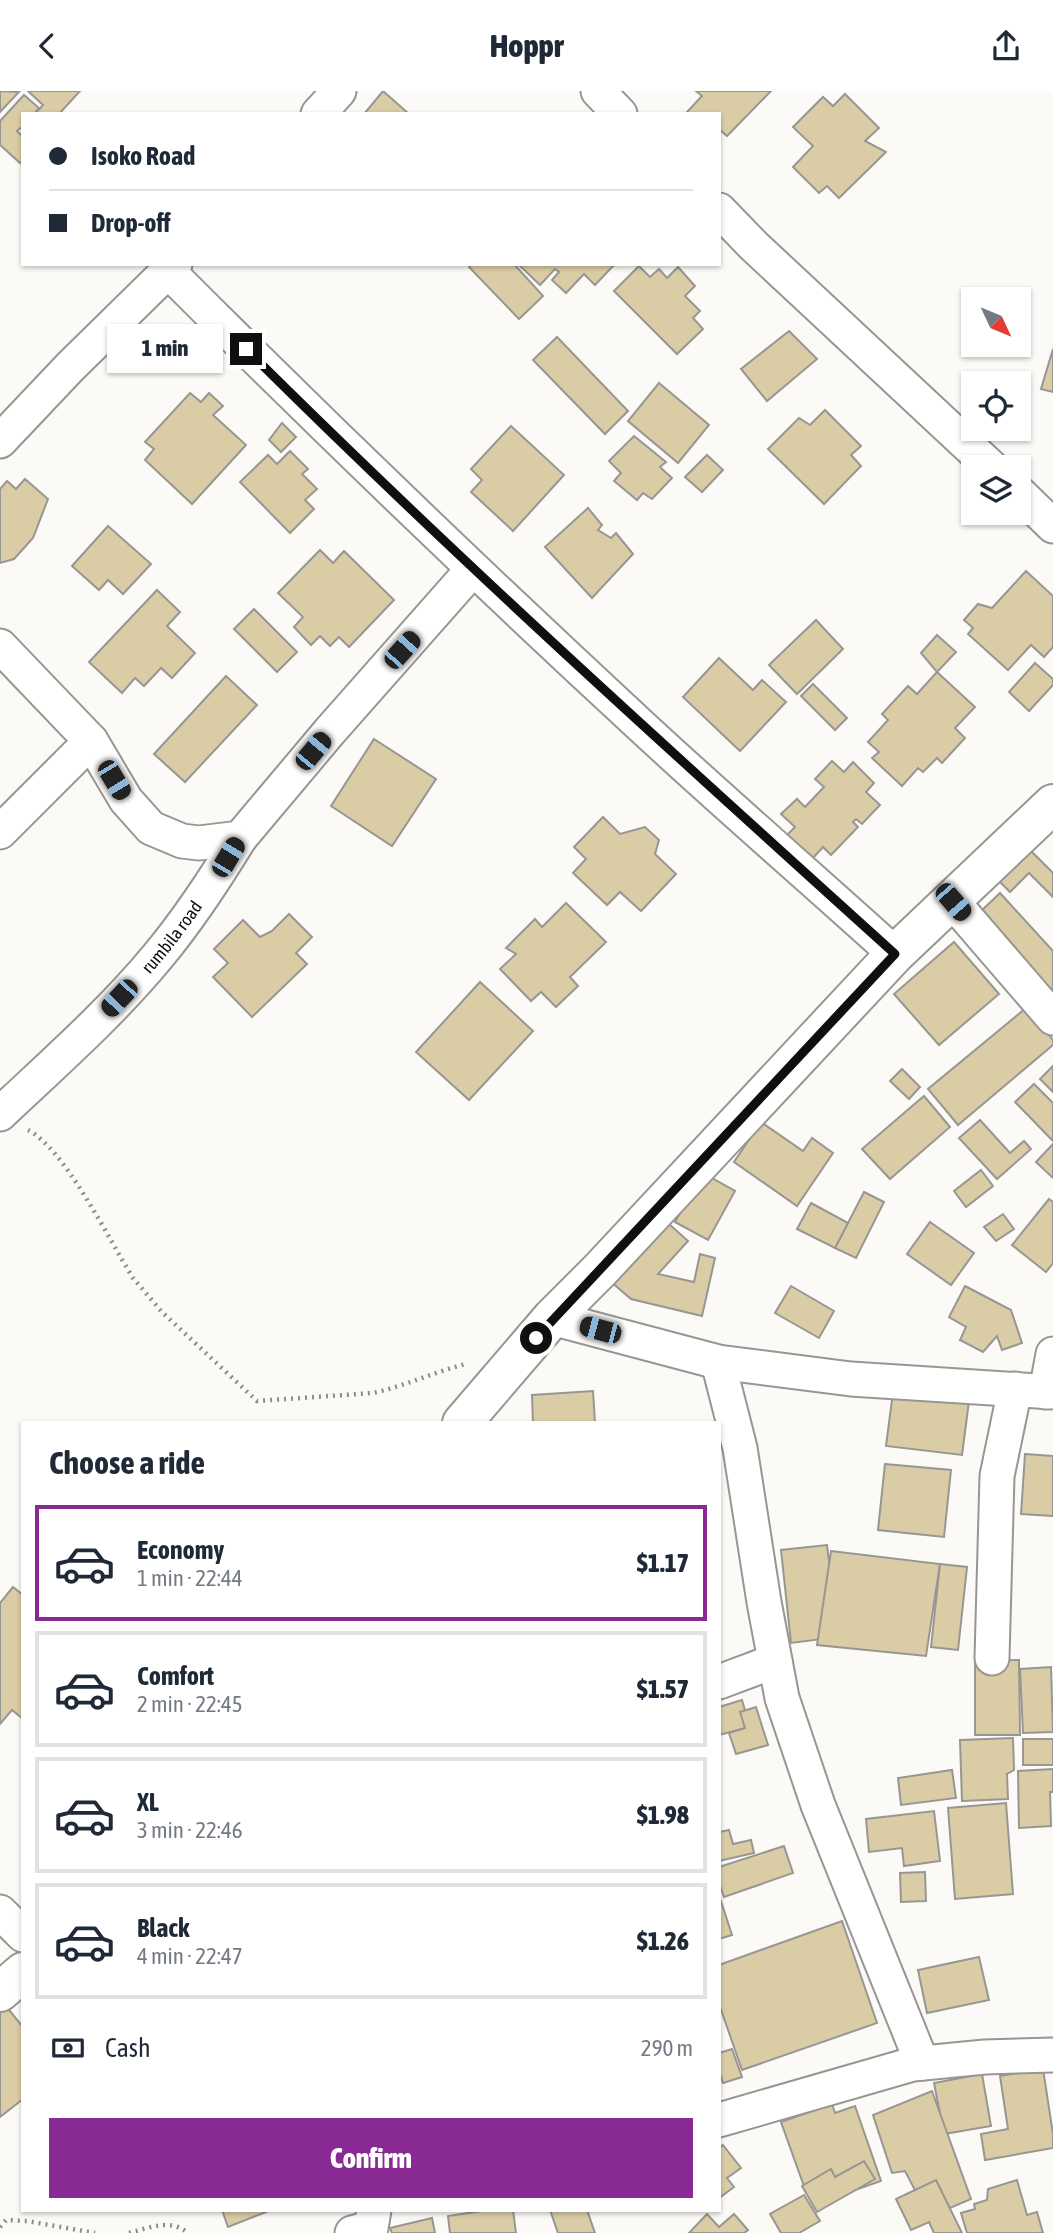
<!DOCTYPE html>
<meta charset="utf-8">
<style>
body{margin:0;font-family:"Asap Condensed",sans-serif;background:#f6f6f7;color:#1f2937;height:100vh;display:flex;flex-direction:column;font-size:26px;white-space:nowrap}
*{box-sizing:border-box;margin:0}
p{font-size:23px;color:#747a83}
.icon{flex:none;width:38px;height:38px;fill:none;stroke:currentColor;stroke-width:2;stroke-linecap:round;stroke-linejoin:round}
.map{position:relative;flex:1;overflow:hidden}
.drawer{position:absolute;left:21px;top:1330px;width:700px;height:791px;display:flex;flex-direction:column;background:#fff;border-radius:0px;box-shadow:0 2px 5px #0004}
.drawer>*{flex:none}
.top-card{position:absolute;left:21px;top:21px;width:700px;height:154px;border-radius:0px;box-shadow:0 2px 5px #0004;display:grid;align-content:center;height:154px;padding:0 28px;background:#fff}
.needle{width:46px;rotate:134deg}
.buttons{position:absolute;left:961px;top:196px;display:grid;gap:14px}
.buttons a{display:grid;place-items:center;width:70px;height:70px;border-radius:0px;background:#fff;box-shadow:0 2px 5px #0004;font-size:35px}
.end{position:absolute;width:32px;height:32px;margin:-16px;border:9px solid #0f0f0d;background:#fff;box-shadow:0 0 0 4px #fff}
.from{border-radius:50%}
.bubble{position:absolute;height:49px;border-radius:0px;background:#fff;box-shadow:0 2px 5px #0004;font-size:23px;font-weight:800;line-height:49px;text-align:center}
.car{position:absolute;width:21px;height:42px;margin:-21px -10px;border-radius:9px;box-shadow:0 0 5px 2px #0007;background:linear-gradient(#222 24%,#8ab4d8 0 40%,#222 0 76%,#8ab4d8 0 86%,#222 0)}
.top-card b{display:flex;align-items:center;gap:24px;height:66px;font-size:26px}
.top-card b+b{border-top:2px solid #e0e1e3}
.top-card i{width:18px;height:18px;background:#1f2937}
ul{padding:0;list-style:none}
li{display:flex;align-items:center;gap:21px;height:116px;margin:0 14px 10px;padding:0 14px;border:4px solid #e0e1e3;border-radius:0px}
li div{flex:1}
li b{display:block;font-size:26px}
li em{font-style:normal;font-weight:800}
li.active{border-color:#892a94}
li>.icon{width:63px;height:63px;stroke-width:1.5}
h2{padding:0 28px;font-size:32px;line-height:84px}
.pay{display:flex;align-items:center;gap:18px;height:77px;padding:0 28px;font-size:26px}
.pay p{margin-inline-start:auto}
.cta{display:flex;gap:14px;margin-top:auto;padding:14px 28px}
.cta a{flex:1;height:80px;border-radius:0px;background:#892a94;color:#fff;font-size:28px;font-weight:800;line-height:80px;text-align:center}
header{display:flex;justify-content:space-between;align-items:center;height:91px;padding:0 28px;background:#fff;font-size:32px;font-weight:800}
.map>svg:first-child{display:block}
</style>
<header><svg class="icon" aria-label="back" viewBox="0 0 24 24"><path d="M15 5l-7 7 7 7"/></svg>Hoppr<svg class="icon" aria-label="share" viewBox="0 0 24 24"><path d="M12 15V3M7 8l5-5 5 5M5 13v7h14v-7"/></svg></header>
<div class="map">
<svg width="1053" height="2142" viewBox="0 0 1053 2142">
<rect width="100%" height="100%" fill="#fcfaf6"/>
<g fill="#dacda6" stroke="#989693" stroke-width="2">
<polygon points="0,0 19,1 0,21"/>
<polygon points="28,0 80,0 59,23 35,23 43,14"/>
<polygon points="383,0 409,23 364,23"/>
<polygon points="696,0 771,0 727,45 719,38 719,23 686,22 702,5"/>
<polygon points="845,3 879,37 865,50 886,61 839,107 827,95 819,102 793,76 813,55 793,36 823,6 833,15"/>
<polygon points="24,4 39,17 34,23 23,23 23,35 17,40 23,46 23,69 20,72 0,54 0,30"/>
<polygon points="472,173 514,173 543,205 519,228 469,176"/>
<polygon points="518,173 613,173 614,174 595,194 584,183 566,202 552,189 559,181 555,178 540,194"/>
<polygon points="639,175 650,186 659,178 667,187 678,176 695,195 685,205 700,220 693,227 703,238 677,263 614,200"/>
<polygon points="789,240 817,268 767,310 741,278"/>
<polygon points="557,246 628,320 605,343 533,269"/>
<polygon points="1053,258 1053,301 1041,298"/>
<polygon points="659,292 709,334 678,372 628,330"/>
<polygon points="190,302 201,311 209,302 223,315 213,324 246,354 192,413 145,369 154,358 145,351"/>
<polygon points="825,319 861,355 851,364 861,375 824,413 768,358 799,327 810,334"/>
<polygon points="282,332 296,346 281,361 269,349"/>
<polygon points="511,335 564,384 513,440 471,401 482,389 471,378"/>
<polygon points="634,345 666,371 660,376 672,387 652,408 643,402 637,409 614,390 621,382 609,370"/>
<polygon points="290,360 308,378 302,383 317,398 305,409 314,418 290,442 240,391 268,364 277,373"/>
<polygon points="707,364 723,379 702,401 685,386"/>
<polygon points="25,388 48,408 33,447 14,468 0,472 0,398 7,390 16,398"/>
<polygon points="588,417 602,434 598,439 611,447 616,442 633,463 592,507 545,456"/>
<polygon points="108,435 151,473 123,503 108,489 99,499 72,475"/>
<polygon points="320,459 333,472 344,460 394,509 349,556 339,546 330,555 320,545 311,554 294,536 303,526 278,502"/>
<polygon points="1026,480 1053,505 1053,556 1044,566 1031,554 1008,579 968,543 973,537 964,529 978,513 992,517"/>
<polygon points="157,499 180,521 167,535 195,562 172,587 161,577 144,595 135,587 122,602 89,571"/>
<polygon points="254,518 297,561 277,581 234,538"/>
<polygon points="816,529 843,558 797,603 769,574"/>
<polygon points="937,544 956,561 937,581 921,562"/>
<polygon points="719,567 753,599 762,589 786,611 740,660 683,606"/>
<polygon points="1035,572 1053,588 1053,594 1029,620 1009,601"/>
<polygon points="937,581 975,616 955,637 965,647 942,672 937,667 923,681 918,677 902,695 872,667 879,661 868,651 888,629 882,623 908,595 917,603"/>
<polygon points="226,585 257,614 185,691 154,663"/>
<polygon points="813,593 847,627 835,639 801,605"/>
<polygon points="374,648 436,688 392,755 331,715"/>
<polygon points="832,670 844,681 853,671 874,692 866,701 880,714 862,733 856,728 853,731 858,736 831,764 823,756 812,768 787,744 795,736 781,723 797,708 805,716 824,696 815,688"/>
<polygon points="603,726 620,743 645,736 659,749 655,763 676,783 641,820 620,801 607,814 573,782 586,768 574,756"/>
<polygon points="1019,748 1053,782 1053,806 1029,782 1010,801 988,779"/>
<polygon points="1000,802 1053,860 1053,896 1050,900 979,822"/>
<polygon points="566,812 606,851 570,886 578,895 556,916 541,901 531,910 500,878 516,863 506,857 535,828 542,836"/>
<polygon points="289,823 312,846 296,862 307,873 252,926 213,886 228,872 214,858 243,829 260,846 272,840"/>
<polygon points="954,851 999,903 939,954 894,903"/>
<polygon points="480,891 533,940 469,1009 416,961"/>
<polygon points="1026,917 1053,949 1053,954 958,1034 928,998"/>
<polygon points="1053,975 1053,1001 1040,988"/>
<polygon points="902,978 920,996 909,1008 890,990"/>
<polygon points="1034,993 1053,1012 1053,1050 1015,1011"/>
<polygon points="924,1005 950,1036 890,1088 862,1058"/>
<polygon points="980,1029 1010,1062 1024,1050 1031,1058 997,1088 959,1047"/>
<polygon points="761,1031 803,1060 812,1047 833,1062 797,1115 734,1071"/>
<polygon points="1053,1053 1053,1087 1036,1071"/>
<polygon points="981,1079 993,1095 966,1116 954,1100"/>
<polygon points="703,1082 735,1100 708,1149 675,1131"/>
<polygon points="864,1101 884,1111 856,1167 835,1157"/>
<polygon points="1049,1108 1053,1111 1053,1172 1046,1181 1012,1154"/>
<polygon points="811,1112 848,1132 835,1157 797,1138"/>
<polygon points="1003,1123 1014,1138 996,1150 984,1136"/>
<polygon points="659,1124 688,1150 658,1183 694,1191 700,1163 715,1167 702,1225 631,1208 604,1185"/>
<polygon points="930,1131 974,1162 951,1194 907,1163"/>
<polygon points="791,1195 834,1220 819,1247 775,1222"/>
<polygon points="965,1195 1011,1219 1022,1252 1002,1259 997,1245 983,1261 960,1249 966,1236 949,1226"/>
<polygon points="593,1300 595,1332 533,1332 532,1304"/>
<polygon points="893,1301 969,1310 962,1364 886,1355"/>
<polygon points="1025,1363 1053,1365 1053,1425 1021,1423"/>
<polygon points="885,1373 951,1379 944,1446 878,1439"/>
<polygon points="827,1454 838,1546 791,1552 781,1459"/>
<polygon points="831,1460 940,1473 926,1565 817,1554"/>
<polygon points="940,1473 967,1476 958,1559 931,1556"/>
<polygon points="13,1496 23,1504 23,1628 12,1619 0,1633 0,1512"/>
<polygon points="1019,1569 1020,1644 975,1644 975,1570"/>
<polygon points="1051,1576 1053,1641 1023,1642 1020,1578"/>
<polygon points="742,1609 750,1636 719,1644 719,1616"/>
<polygon points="756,1616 768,1654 736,1663 729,1642 745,1637 740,1621"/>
<polygon points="1013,1647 1014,1679 1007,1683 1008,1708 962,1710 960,1649"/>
<rect x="1023" y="1648" width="30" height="26"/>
<polygon points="1053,1678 1053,1701 1050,1701 1051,1735 1019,1737 1018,1680"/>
<polygon points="952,1679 956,1707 901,1714 898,1687"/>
<polygon points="1006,1712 1013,1803 955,1808 948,1717"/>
<polygon points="934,1720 940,1770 904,1775 902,1757 869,1761 866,1728"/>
<polygon points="729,1739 733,1753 751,1749 754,1762 719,1770 719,1741"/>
<polygon points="784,1755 793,1782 724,1806 719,1792 719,1776"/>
<polygon points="925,1781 926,1810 901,1811 900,1782"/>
<polygon points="719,1804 732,1844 719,1848"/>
<polygon points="842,1830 877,1932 742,1979 719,1913 719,1874"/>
<polygon points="979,1866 989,1909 927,1922 918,1879"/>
<polygon points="5,1914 23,1936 23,2008 0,2026 0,1918"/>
<polygon points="732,1958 742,1986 723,1992 719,1980 719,1962"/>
<polygon points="1043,1978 1053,2043 1053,2057 985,2069 981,2043 1008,2038 1000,1985"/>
<polygon points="982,1983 991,2035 944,2043 934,1992"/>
<polygon points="932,2000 971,2108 929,2126 905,2080 892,2082 873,2024"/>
<polygon points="832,2013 835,2022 855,2015 881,2090 830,2108 824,2092 805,2098 781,2031"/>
<polygon points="723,2054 741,2077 727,2087 734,2096 719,2107 719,2057"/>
<polygon points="864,2070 875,2088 817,2121 802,2095 831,2078 835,2086"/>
<polygon points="936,2089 962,2142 934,2142 929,2131 911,2139 896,2108"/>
<polygon points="1017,2089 1027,2124 1037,2121 1043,2142 967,2142 961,2122 975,2118 974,2113 987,2109 988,2098"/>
<polygon points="804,2104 820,2130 799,2142 781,2142 770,2123"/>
<polygon points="222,2119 271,2119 228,2136"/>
<polygon points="488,2119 513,2119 516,2142 450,2142 448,2125"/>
<polygon points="550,2119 587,2119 595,2142 558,2142"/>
<polygon points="707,2123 719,2136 734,2123 748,2139 744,2142 689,2142"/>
<polygon points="432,2127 435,2142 392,2142 390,2137"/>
</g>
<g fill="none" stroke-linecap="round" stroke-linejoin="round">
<defs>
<g id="minor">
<polyline points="598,0 620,23"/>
<polyline points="318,23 339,0"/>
<polyline points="719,119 754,155 991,376"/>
<path d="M 168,180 C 322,334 479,485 639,633 C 723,711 810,786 895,863"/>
<polyline points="0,350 70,276 175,173"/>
<polyline points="1018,401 1053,435"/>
<polyline points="0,555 91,650 126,709 151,737 182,750 199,752 240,747 330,640 473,478"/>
<polyline points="0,741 91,650"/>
<polyline points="953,811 1053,927"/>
<path id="s1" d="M 0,1023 C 54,972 111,922 158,865 C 189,828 215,788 240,747"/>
<polyline points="552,1227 718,1271 851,1288 1053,1301"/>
<polyline points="718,1271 740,1357 764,1511 782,1607 818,1714 922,1972"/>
<polyline points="1046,1301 1053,1263"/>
<polyline points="992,1567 997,1385 1015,1298"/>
<polyline points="719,1591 775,1570"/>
<polyline points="0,1821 23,1844"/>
<polyline points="719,2029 913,1973 985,1966 1053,1964"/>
<polyline points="352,2142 371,2137 374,2119"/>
</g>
<g id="tertiary">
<polyline points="462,1332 552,1227 600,1179 895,863 1053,713"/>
<polyline points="0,1901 23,1881"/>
</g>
</defs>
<use href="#minor" stroke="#989692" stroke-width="37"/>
<use href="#tertiary" stroke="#989692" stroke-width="42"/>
<g stroke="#8d8c89" stroke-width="4.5" stroke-dasharray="2 5" stroke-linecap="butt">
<path d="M 28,1039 C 65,1058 109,1149 133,1187 L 162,1221 L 257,1310 L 373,1302 C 405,1295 434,1281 466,1273"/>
<polyline points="0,2136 6,2129 27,2130 95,2142"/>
<path d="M 129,2142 C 149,2137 170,2127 188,2142"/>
</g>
<use href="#minor" stroke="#fff" stroke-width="33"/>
<use href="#tertiary" stroke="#fff" stroke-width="38"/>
</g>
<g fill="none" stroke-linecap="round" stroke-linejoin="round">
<path stroke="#0f0f0d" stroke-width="9" d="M 246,258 C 456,467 676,665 895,863 L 536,1247"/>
</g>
<g text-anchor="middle" stroke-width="5" stroke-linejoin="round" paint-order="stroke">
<g font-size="18" fill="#0f0f0d" stroke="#fff">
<text dy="6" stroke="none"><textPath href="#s1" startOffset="247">rumbila road</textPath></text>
</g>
</g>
</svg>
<div class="buttons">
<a><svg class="needle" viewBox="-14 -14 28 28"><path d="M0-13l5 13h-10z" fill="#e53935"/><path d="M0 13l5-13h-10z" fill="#747a83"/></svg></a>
<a><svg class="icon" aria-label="locate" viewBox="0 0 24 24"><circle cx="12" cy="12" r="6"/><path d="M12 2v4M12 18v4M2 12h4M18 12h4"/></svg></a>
<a><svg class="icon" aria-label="layers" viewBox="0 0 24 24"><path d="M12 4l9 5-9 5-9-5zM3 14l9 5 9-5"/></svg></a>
</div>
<i class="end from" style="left:536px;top:1247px"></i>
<i class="end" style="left:246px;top:258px"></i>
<div class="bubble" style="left:107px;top:233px;width:116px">1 min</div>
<i class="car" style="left:402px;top:559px;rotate:42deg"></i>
<i class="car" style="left:313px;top:660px;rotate:40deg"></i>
<i class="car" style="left:114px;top:689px;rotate:149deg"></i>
<i class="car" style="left:228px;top:766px;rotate:31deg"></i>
<i class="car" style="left:953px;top:811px;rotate:139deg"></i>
<i class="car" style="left:119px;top:907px;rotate:223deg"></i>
<i class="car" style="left:600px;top:1239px;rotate:285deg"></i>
<div class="top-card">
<b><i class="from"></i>Isoko Road</b>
<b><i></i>Drop-off</b>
</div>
<section class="drawer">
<h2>Choose a ride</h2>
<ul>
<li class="active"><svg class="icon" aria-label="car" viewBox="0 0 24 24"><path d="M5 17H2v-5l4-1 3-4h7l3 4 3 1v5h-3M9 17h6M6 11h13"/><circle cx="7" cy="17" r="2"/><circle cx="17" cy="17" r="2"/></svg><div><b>Economy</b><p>1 min · 22:44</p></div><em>$1.17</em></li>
<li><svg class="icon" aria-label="car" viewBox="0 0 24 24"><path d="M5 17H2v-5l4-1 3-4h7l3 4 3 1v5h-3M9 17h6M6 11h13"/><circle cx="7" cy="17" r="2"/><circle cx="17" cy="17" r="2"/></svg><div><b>Comfort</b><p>2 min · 22:45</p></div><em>$1.57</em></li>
<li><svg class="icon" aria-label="car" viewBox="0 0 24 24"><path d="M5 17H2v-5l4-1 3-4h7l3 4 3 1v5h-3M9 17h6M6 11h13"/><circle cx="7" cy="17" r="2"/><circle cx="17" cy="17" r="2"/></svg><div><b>XL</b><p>3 min · 22:46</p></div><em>$1.98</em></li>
<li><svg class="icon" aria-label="car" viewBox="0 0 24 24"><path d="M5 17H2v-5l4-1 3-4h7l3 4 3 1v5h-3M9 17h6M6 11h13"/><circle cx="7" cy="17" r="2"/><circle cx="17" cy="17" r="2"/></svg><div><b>Black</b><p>4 min · 22:47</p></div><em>$1.26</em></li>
</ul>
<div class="pay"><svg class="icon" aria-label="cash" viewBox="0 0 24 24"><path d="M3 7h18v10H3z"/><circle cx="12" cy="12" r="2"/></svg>Cash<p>290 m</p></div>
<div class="cta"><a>Confirm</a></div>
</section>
</div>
